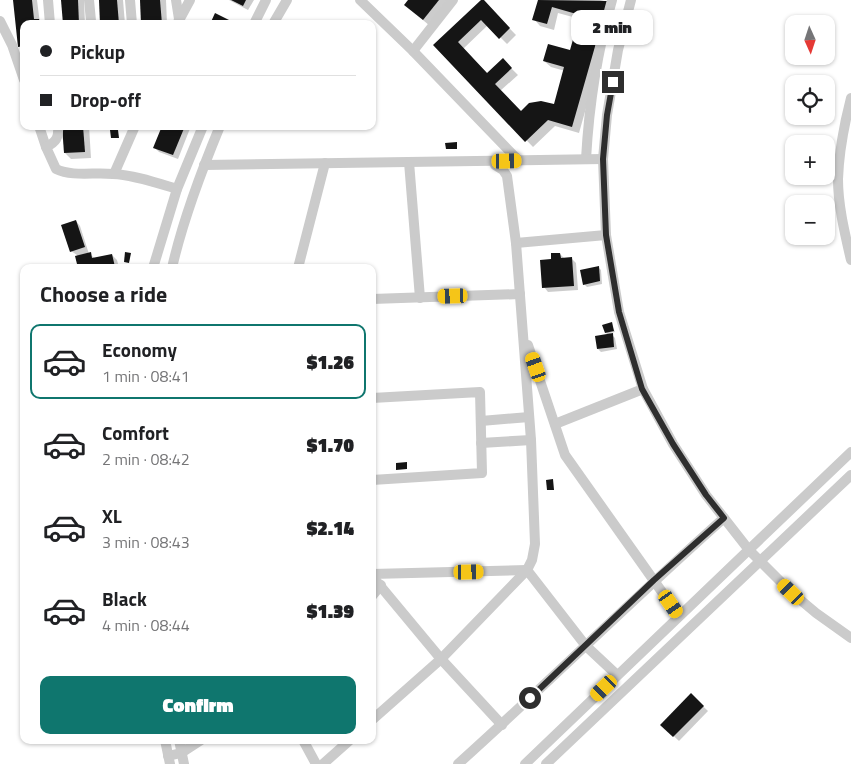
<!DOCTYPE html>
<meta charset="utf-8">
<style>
body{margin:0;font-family:"Titillium Web",sans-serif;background:#f6f6f6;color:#202124;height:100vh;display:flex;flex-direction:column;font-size:19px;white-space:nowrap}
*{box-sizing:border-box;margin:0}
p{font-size:16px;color:#757577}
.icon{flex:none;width:28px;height:28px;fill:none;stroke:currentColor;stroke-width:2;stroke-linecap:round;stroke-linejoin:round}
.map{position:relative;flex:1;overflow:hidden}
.panel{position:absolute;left:20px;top:264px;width:356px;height:480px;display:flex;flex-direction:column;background:#fff;border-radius:10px;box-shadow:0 1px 4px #0004}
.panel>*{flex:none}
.guide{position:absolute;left:20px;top:20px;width:356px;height:110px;border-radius:10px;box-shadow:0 1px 4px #0004;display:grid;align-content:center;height:110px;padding:0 20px;background:#fff}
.needle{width:32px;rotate:177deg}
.controls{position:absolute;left:785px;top:15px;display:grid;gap:10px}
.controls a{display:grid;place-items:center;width:50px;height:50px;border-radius:10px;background:#fff;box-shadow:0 1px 4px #0004;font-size:25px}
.end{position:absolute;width:22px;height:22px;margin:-11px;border:6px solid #2e2e2e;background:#fff;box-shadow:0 0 0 2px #fff}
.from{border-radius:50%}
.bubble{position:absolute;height:35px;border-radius:10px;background:#fff;box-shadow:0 1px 4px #0004;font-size:16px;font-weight:800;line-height:35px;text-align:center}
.car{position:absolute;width:15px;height:30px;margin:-15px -8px;border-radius:6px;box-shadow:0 0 4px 1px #0007;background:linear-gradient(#f5c518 24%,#345 0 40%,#f5c518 0 76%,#345 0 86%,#f5c518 0)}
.guide b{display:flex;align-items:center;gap:18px;height:48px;font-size:19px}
.guide b+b{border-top:1px solid #e0e0e0}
.guide i{width:12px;height:12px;background:#202124}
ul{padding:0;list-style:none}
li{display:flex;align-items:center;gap:15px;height:75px;margin:0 10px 8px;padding:0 10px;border:2px solid transparent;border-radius:10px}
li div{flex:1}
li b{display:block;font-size:19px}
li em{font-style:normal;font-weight:800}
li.current{border-color:#0f766e}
li>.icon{width:45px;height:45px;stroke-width:1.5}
h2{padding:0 20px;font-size:22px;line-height:60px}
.cta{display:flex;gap:10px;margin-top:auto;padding:10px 20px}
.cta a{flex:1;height:58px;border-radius:10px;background:#0f766e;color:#fff;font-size:20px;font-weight:800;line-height:58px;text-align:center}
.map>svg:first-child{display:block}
</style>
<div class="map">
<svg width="851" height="764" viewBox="0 0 851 764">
<rect width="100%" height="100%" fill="#fff"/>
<g fill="#0003">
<polygon points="14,0 37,0 40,24 24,24 24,51 20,46"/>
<polygon points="62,0 84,0 85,24 64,24"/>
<polygon points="100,0 123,0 125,24 102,24"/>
<polygon points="141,0 166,0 167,24 142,24"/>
<polygon points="229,0 254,0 248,10"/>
<polygon points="409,0 450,0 430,26 405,5"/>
<polygon points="482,0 516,35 507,44 488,25 463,49 488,74 503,60 518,75 500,91 521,113 555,106 565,71 551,67 544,61 571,52 580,19 558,13 554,30 540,26 534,19 539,0 600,0 608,2 614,9 579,133 555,126 533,147 435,45"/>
<polygon points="63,126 89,126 91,158 71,159 65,153"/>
<polygon points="163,126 191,126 178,159 159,152 154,147"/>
<polygon points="76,221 80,226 89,254 96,259 112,255 117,260 119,268 79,268 77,255 71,251"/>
<polygon points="560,254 565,259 572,259 576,263 578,290 548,292 544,287 553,260"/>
<polygon points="598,267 601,270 602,284 587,287 584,284"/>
<polygon points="611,324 615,332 610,333 615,338 617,349 601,352 598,349 608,335 606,333"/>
<polygon points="691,695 708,711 679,741 662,725"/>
</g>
<g fill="#151515">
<polygon points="13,0 32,0 34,19 39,19 40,23 24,24 24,46 18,47"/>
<polygon points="61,0 78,0 79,24 63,24"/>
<polygon points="99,0 117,0 119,24 100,24"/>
<polygon points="140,0 160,0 162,24 141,24"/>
<polygon points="231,0 246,0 243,6"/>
<polygon points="408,0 439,0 423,20 404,5"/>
<polygon points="481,0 484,0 510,28 499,39 481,20 458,42 487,73 503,58 512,68 495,84 521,111 529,103 541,101 554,104 564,67 543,61 548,44 570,50 580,15 552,7 547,24 532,20 538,0 608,1 572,127 548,120 525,142 433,45"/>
<polygon points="215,13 233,22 232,24 210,24"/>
<polygon points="62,126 83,126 85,152 64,153"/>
<polygon points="162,126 185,126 173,155 153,148"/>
<polygon points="110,130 118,130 119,138 111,138"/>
<polygon points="457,142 457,149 446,149 445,143"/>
<polygon points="76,220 85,247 70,252 61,225"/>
<polygon points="91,252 92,258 112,254 115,267 78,268 75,256"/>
<polygon points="125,252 131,253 129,263 124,262"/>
<polygon points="551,253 560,253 561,258 572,257 574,286 542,288 540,260 551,259"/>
<polygon points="599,266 600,281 583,285 580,270"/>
<polygon points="612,322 614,331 605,333 602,325"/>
<polygon points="613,333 614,347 597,349 595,336"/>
<polygon points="407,462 407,469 396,470 396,463"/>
<polygon points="553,479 554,490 547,490 546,480"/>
<polygon points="691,693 704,706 673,737 660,725"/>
</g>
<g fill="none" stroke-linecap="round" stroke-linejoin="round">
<g stroke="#cbcbcb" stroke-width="10">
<polyline points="48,0 50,24"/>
<polyline points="89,0 91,21"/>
<polyline points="130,0 132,24"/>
<polyline points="176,0 179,19"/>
<polyline points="360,0 413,51 519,161"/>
<polyline points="631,0 618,50 607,115 603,159 606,235 619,312 643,389 673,444 706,495 749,550 791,592 816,613 851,638"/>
<polyline points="0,21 12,45 24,80"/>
<polyline points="177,24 190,0"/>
<polyline points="254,24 266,0"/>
<polyline points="273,24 287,0"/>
<polyline points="413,51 453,0"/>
<path d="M 851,98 C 844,125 839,151 838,179 C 838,206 845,234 851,260"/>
<polyline points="39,126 46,147"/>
<path d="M 58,126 C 59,138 56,142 46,147 L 56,169 C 73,177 94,172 113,174 C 134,175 157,183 177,189"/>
<path d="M 586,159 C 589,105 597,52 612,0"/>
<polyline points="409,162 420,298"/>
<polyline points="204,165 603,159"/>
<polyline points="114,174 135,126"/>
<polyline points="516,243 606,235"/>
<polyline points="153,268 177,189 203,126"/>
<path d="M 172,268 C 183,219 201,172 220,126"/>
<polyline points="298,268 325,163"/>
<polyline points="372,299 520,294"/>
<polyline points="528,345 565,455 679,616"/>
<polyline points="372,398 480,392 482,473 372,480"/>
<polyline points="481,421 529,417"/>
<polyline points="555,424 643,389"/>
<polyline points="481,443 531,440"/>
<polyline points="372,574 527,570 586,646 617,675"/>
<polyline points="372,576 441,659 502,725"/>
<polyline points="372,596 381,585"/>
<polyline points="372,720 441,659 527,570 532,560 535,544 531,440 516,243 507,176 503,170 495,165 494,161"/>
<polyline points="165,740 170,764"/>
<polyline points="179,740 184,764"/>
<polyline points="303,740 316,764"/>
<polyline points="168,756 181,753 201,740"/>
<polyline points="323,764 350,740"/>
<path d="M 458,764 C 548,683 634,598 724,518"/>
<polyline points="525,764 851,452"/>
<polyline points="546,764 851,475"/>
</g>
</g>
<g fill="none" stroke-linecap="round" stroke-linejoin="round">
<polyline stroke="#2e2e2e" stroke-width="6" points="530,698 654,580 724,518 706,495 673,444 642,389 619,312 606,235 603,159 607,115 613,82"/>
</g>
</svg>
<div class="controls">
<a><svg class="needle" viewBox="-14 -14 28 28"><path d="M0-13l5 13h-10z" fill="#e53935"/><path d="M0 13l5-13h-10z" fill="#757577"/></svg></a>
<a><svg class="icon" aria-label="locate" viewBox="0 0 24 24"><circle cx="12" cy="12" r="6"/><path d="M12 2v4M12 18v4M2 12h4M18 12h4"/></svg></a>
<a>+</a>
<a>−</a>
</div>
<i class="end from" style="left:530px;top:698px"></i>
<i class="end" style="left:613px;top:82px"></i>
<div class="bubble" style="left:571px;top:10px;width:82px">2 min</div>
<i class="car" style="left:507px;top:161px;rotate:89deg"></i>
<i class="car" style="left:453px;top:296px;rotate:268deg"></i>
<i class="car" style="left:536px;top:367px;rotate:341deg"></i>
<i class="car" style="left:469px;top:572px;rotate:89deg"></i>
<i class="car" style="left:791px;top:592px;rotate:314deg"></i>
<i class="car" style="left:671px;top:604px;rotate:145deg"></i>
<i class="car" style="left:604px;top:688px;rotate:226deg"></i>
<div class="guide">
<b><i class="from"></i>Pickup</b>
<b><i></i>Drop-off</b>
</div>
<section class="panel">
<h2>Choose a ride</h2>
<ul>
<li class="current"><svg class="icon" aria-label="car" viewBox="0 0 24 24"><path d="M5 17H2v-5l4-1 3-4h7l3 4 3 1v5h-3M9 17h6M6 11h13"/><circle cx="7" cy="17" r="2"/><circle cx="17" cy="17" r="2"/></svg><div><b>Economy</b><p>1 min · 08:41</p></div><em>$1.26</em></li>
<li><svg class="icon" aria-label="car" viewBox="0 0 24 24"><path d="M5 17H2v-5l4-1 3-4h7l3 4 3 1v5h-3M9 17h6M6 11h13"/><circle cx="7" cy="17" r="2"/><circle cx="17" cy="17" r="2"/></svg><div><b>Comfort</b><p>2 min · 08:42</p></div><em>$1.70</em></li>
<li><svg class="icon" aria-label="car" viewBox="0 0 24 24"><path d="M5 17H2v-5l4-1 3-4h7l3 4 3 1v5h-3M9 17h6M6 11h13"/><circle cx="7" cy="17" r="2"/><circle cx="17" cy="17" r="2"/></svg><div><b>XL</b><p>3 min · 08:43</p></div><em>$2.14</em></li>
<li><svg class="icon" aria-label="car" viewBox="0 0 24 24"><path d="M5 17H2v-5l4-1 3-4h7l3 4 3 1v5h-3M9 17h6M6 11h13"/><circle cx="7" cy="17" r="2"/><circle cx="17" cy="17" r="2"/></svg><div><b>Black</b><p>4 min · 08:44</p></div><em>$1.39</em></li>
</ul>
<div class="cta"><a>Confirm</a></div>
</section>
</div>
